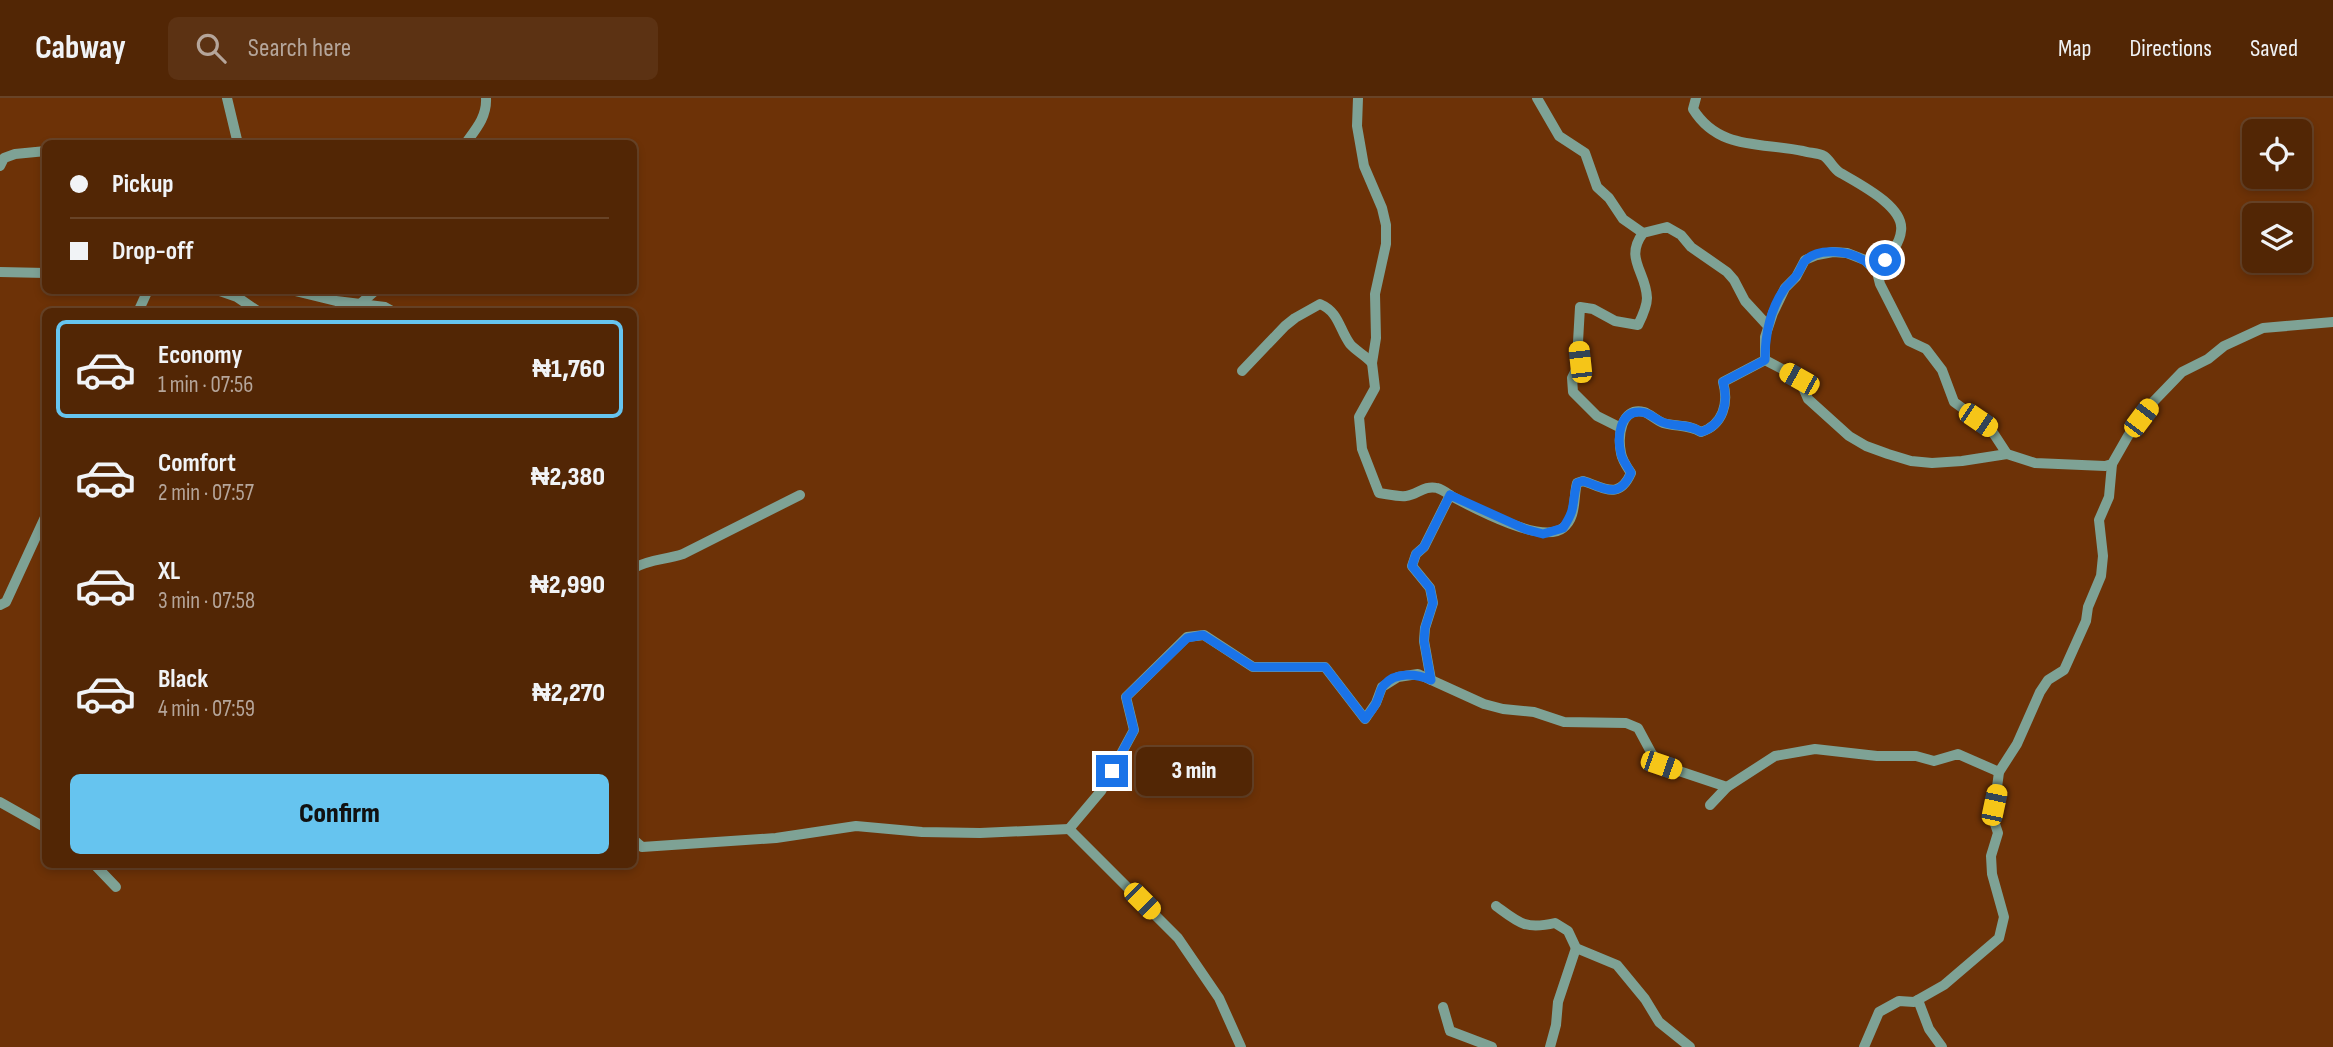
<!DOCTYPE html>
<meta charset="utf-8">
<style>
body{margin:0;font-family:"Sofia Sans Condensed",sans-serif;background:#5c3213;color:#f1f3f6;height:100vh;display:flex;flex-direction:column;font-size:26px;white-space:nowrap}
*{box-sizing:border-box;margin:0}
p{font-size:23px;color:#b5a59a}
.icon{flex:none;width:38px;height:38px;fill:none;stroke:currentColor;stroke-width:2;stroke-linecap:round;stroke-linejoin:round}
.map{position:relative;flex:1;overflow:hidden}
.panel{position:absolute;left:42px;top:210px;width:595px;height:560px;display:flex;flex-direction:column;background:#522605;border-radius:10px;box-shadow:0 4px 10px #0003,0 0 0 2px #684327}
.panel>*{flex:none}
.banner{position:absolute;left:42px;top:42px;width:595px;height:154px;border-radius:10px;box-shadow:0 4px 10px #0003,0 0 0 2px #684327;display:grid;align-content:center;height:154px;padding:0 28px;background:#522605}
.controls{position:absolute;left:2242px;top:21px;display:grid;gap:14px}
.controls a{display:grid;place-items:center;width:70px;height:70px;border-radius:10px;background:#522605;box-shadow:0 4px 10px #0003,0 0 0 2px #684327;font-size:35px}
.end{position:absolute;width:32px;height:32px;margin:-16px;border:9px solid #1a73e8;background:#fff;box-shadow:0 0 0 4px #fff}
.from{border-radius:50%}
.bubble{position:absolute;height:49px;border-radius:10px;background:#522605;box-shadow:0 4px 10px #0003,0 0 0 2px #684327;font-size:23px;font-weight:800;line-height:49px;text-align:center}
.car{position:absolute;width:21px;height:42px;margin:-21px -10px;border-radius:9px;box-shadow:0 0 5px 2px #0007;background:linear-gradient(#f5c518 24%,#345 0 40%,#f5c518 0 76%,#345 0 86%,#f5c518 0)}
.banner b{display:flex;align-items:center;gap:24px;height:66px;font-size:26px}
.banner b+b{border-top:2px solid #684327}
.banner i{width:18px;height:18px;background:#f1f3f6}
ul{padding:12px 0 0;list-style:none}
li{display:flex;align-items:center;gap:21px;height:98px;margin:0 14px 10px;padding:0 14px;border:4px solid transparent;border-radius:10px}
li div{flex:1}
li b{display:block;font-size:26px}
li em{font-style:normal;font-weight:800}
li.selected{border-color:#66c4ef}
li>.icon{width:63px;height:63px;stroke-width:1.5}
.button{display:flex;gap:14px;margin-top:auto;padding:14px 28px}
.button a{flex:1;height:80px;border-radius:10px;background:#66c4ef;color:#111;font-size:28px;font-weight:800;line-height:80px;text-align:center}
header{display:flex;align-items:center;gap:42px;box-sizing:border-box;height:98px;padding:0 35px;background:#522605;border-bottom:2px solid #684327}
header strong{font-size:33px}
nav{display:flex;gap:38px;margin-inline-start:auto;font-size:24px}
.search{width:490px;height:63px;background:#5c3213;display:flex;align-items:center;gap:18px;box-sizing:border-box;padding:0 24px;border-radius:10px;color:#b5a59a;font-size:26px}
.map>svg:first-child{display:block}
</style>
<header>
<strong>Cabway</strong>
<div class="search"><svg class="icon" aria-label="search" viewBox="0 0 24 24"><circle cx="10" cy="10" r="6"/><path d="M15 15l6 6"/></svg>Search here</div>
<nav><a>Map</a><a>Directions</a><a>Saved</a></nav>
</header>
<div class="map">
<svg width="2333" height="949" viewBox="0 0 2333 949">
<rect width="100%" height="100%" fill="#6d3207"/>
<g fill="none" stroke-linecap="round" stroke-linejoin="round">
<g stroke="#7ea295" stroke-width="10">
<polyline points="227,0 238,46"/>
<path d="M 1358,0 L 1357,28 L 1364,68 L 1382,110 L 1386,127 L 1386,146 L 1375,196 L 1376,240 L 1372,265 L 1375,290 L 1359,319 L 1362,351 L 1379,395 C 1387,396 1398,399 1406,398 C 1417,397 1424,387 1437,390 C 1442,391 1447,395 1451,398 C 1472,409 1542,447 1563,430 C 1577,419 1573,400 1577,385 L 1583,383 C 1605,390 1619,402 1631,375 C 1627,369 1622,362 1621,355 C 1618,340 1620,308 1644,314 C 1650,316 1656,322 1663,325 C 1677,329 1688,326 1701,334 C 1723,327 1729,305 1723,284 L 1765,262 L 1799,280 L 1808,301 L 1849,338 L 1866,348 L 1888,356 L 1911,363 L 1932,365 L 1962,363 L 2007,356 L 2035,365 L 2105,368 L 2112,366 L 2128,338 L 2154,303 L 2182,274 L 2208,261 L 2224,248 L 2263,230 L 2333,224"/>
<polyline points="1537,0 1559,38 1585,55 1597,89 1609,100 1623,121 1643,135"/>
<path d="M 1696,0 L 1693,11 C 1719,53 1762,44 1803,53 C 1809,55 1819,55 1824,58 C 1830,62 1833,70 1839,74 C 1857,85 1905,108 1901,133 C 1900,147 1885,163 1877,174"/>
<path d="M 465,46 C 476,31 487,19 486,0"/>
<polyline points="0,68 4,60 15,56 46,53"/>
<polyline points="0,174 46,175"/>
<polyline points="217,192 237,199 259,214"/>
<polyline points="291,192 336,203 385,209 394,214"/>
<polyline points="359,207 376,192"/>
<polyline points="138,214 148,192"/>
<polyline points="1765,262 1765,239 1773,215 1785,190 1796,179 1805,162 1817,157 1833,154 1847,155 1865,162 1877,174 1880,186 1909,243 1926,251 1942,272 1954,304 1990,330 2007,356"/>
<path d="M 1242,273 L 1285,228 L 1295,220 L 1320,206 C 1339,214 1339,231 1350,246 C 1356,253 1365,257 1372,265"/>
<path d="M 1621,330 L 1597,318 L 1573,294 L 1572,280 L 1580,264 L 1578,244 L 1580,209 L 1593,211 L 1615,223 L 1638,227 C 1642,219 1647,209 1647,200 C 1646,173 1624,161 1643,135 L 1667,129 L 1681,137 L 1691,149 L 1727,174 L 1734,182 L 1745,203 L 1768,228"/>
<path d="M 634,470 C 650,461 665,462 683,456 L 800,397"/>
<polyline points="0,507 6,504 46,417"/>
<polyline points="1431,582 1424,543 1425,530 1433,505 1430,490 1412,468 1416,456 1424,449 1450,397"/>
<polyline points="0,704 46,730"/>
<polyline points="1710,707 1727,689 1775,658 1815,651 1877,658 1916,658 1934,663 1958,656 1999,674"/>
<polyline points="634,742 642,749 776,740 856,728 922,734 980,735 1069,731"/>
<polyline points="94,766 116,789"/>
<path d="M 1496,808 C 1519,825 1525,832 1555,825 L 1568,833 L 1576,850 L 1617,867 L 1645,901 L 1659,924 L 1690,949"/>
<polyline points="1918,902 1929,931 1942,949"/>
<polyline points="1443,909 1450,933 1492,949"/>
<polyline points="1241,949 1219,900 1178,840 1069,731 1101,693 1134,632 1126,599 1187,539 1204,537 1253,569 1325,569 1365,621 1376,605 1382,589 1398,579 1418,576 1484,606 1503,611 1534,614 1564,624 1626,625 1638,630 1652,656 1661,667 1727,689"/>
<polyline points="1550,949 1556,927 1558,904 1576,850"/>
<polyline points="1864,949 1879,914 1899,903 1914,904 1944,887 1999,840 2004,819 1992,776 1991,758 1998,735 1993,720 1999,674 2017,646 2040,594 2048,582 2064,572 2086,523 2088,509 2101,478 2103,458 2099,422 2109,399 2112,366"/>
</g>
</g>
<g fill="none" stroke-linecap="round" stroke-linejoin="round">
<path stroke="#1a73e8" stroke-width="9" d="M 1112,673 L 1134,632 L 1126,599 L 1187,540 L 1203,537 L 1253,569 L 1325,569 L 1365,621 C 1369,615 1375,609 1377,603 C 1380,597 1380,591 1384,587 C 1396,573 1417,576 1431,582 L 1424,543 L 1425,530 L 1433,505 L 1430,490 L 1412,468 L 1416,456 L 1424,449 L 1450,397 L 1525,431 L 1543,436 L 1563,430 C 1577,409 1571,407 1577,385 L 1583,383 C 1605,390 1619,402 1631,375 C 1628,369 1622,362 1621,356 C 1617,340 1619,312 1641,314 C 1649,314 1657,323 1665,325 C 1678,329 1689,326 1701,334 C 1723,327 1729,305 1723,284 L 1765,262 C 1765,237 1770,211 1785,190 C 1788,186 1793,183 1796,178 C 1800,174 1801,168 1804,164 C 1817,148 1850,153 1865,163 C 1869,166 1873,171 1877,174 L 1885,162"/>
</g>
</svg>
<div class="controls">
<a><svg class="icon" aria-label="locate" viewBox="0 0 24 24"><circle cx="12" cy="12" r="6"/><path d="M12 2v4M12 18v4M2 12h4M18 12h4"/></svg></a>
<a><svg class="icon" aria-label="layers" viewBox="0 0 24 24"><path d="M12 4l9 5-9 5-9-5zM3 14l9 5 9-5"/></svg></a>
</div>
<i class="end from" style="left:1885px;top:162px"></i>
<i class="end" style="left:1112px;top:673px"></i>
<div class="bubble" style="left:1136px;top:649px;width:116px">3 min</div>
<i class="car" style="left:1580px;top:264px;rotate:354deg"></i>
<i class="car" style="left:1799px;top:281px;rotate:299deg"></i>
<i class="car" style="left:2141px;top:320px;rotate:37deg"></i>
<i class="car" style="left:1978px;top:322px;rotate:124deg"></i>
<i class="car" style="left:1661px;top:667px;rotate:109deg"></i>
<i class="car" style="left:1994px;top:707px;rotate:12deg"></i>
<i class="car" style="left:1142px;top:803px;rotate:135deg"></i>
<div class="banner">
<b><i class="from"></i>Pickup</b>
<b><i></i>Drop-off</b>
</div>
<section class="panel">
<ul>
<li class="selected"><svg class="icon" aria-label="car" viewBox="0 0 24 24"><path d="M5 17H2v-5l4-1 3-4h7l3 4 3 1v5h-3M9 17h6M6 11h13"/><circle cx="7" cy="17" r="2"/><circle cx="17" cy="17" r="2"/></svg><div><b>Economy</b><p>1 min · 07:56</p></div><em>₦1,760</em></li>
<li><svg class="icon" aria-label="car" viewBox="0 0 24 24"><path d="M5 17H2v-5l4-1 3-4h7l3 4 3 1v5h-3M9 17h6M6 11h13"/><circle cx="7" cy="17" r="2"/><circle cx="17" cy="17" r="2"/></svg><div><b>Comfort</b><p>2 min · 07:57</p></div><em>₦2,380</em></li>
<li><svg class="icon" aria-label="car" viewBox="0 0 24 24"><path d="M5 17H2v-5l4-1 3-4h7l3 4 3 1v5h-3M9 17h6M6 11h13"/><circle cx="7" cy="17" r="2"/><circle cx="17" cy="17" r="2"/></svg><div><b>XL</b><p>3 min · 07:58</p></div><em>₦2,990</em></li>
<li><svg class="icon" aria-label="car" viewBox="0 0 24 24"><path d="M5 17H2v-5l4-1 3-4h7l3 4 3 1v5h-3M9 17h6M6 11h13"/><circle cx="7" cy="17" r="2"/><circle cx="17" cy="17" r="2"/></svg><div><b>Black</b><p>4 min · 07:59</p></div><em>₦2,270</em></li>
</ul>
<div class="button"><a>Confirm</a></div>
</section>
</div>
